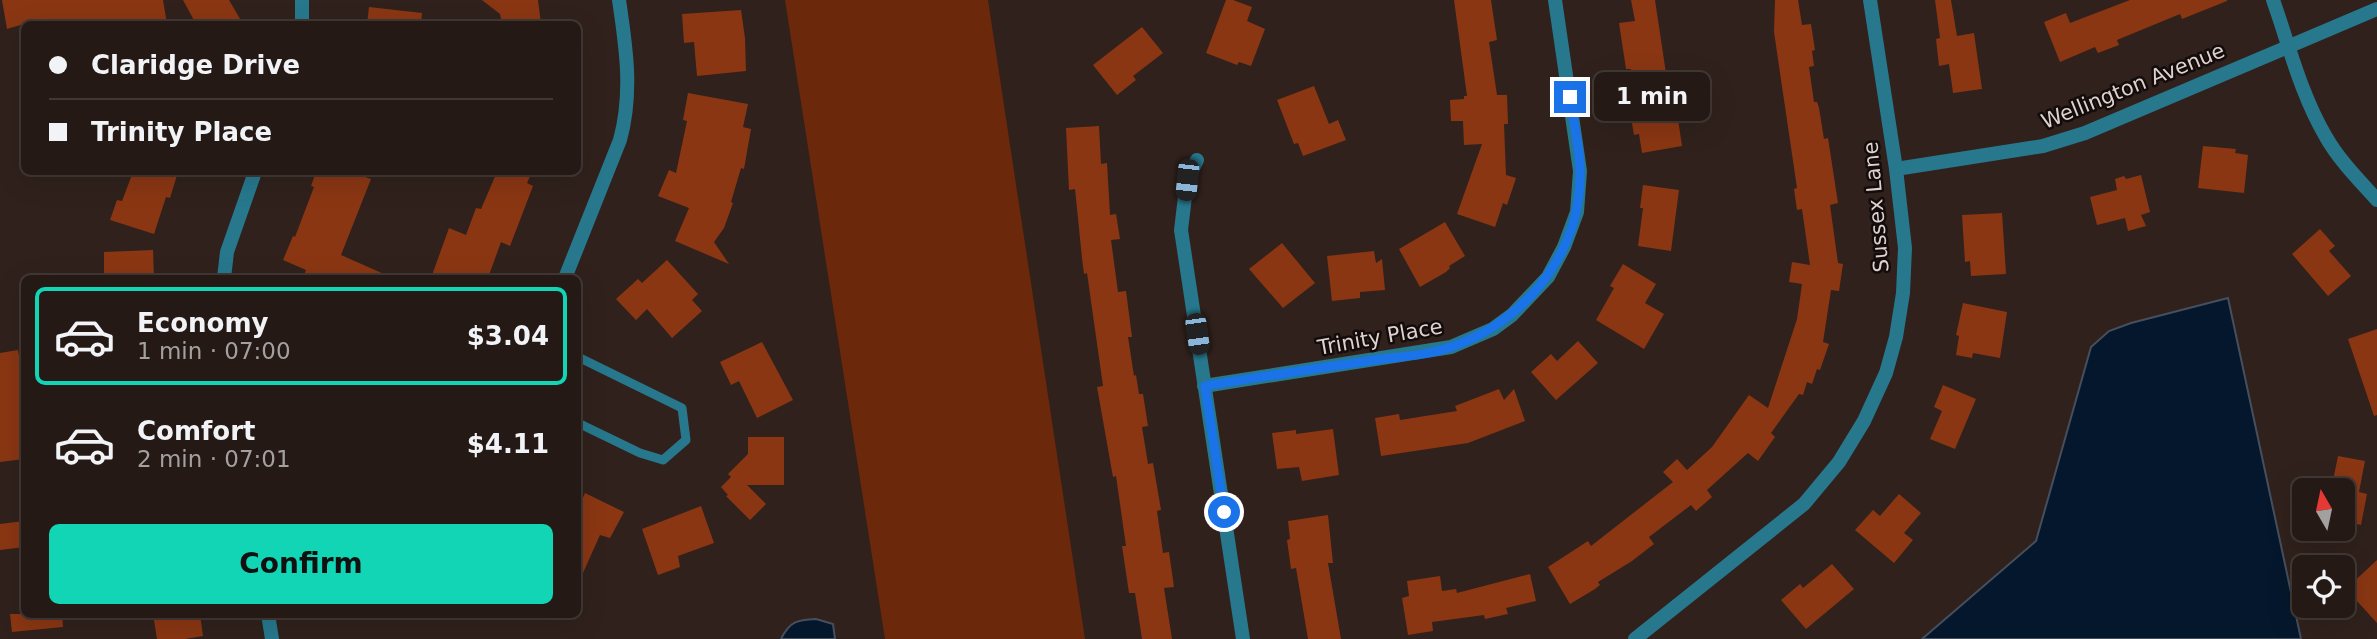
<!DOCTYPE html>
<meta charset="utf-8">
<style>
body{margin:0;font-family:"DejaVu Sans",sans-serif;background:#302622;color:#f1f3f6;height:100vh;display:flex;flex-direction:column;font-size:26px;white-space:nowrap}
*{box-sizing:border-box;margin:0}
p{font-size:23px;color:#a3a0a0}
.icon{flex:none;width:38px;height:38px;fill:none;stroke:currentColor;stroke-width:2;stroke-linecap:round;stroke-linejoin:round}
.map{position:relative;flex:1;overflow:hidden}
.drawer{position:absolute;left:21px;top:275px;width:560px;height:343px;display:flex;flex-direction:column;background:#241915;border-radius:10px;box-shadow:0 7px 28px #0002,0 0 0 2px #413834}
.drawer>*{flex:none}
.guide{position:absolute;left:21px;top:21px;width:560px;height:154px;border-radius:10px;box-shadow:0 7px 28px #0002,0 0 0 2px #413834;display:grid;align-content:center;height:154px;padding:0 28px;background:#241915}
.needle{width:46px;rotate:351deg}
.controls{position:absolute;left:2292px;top:478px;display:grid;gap:14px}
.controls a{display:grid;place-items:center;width:63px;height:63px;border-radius:10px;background:#241915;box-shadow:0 7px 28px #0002,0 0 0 2px #413834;font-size:35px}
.end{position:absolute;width:32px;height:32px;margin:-16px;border:9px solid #1a73e8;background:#fff;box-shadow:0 0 0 4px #fff}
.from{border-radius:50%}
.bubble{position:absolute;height:49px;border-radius:10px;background:#241915;box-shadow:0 7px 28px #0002,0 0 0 2px #413834;font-size:23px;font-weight:700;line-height:49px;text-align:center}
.car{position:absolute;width:21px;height:42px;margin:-21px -10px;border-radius:9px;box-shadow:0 0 5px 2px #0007;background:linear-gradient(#222 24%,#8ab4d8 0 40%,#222 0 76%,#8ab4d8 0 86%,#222 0)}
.guide b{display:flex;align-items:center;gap:24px;height:66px;font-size:26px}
.guide b+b{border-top:2px solid #413834}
.guide i{width:18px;height:18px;background:#f1f3f6}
ul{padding:12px 0 0;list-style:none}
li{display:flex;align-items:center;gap:21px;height:98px;margin:0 14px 10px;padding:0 14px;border:4px solid transparent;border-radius:10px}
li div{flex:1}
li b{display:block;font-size:26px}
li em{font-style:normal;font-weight:700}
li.on{border-color:#11d5b4}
li>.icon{width:63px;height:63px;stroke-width:1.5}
.cta{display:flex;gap:14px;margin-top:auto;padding:14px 28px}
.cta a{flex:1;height:80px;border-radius:10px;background:#11d5b4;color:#111;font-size:28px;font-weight:700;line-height:80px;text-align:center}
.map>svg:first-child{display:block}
</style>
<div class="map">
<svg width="2377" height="639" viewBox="0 0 2377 639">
<rect width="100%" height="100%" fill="#30211c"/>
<polygon fill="#6c280b" points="785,0 988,0 1085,639 885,639"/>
<g fill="#05172c" stroke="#464f5d" stroke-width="2">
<polygon points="2228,298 2301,639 1922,639 2036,541 2091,347 2109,331 2131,323"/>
<path d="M 816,619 L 833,624 L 835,639 L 781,639 C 790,621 797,620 816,619 Z"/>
</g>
<g fill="#8a3613">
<polygon points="2,0 163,0 167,24 24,24 7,29"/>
<polygon points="183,0 229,0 243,24 196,24"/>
<polygon points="482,0 538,0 541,24 502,24 500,14"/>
<polygon points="1226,0 1233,0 1252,7 1247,21 1265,29 1251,66 1239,62 1237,65 1206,53"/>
<polygon points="1454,0 1491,0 1497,40 1489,42 1497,95 1507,95 1508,124 1504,124 1506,175 1516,178 1507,205 1503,203 1495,227 1457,214 1482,144 1464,145 1463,121 1451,121 1450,100 1464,99 1464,96 1467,96"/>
<polygon points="1631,0 1655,0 1670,100 1675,99 1682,146 1642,153 1639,134 1634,135 1629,106 1636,105 1631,69 1626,69 1619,23 1635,21"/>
<polygon points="1775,0 1798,0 1802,25 1811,24 1815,50 1812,51 1814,66 1809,67 1814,102 1817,102 1819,108 1824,139 1828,138 1838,203 1830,205 1838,263 1843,264 1839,291 1831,290 1823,342 1829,344 1820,370 1817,369 1812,384 1807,382 1803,395 1799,394 1771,433 1775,437 1758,461 1748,453 1707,490 1712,497 1696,511 1691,505 1649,537 1654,544 1632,561 1598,582 1600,585 1595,589 1570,604 1548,567 1588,541 1591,546 1673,482 1663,472 1677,459 1687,470 1712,447 1749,395 1768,408 1797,319 1802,284 1789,282 1792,262 1810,265 1802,209 1797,210 1794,189 1797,188 1774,32"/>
<polygon points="1935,0 1951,0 1957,36 1974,33 1982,89 1953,93 1949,64 1939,66 1936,39 1940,38"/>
<polygon points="2130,0 2227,0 2227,1 2182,19 2180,14 2117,40 2119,45 2098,53 2095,47 2060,62 2044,22 2066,13 2070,23"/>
<polygon points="369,7 422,13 421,24 367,24"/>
<polygon points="741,10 745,38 746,71 697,76 694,42 684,43 682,14"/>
<polygon points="1142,27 1163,53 1133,76 1136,80 1117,95 1093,65"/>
<polygon points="1314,86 1329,124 1338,120 1346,140 1303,156 1298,143 1294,144 1277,100"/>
<polygon points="688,93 748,104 743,127 751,129 744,169 741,168 731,202 733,203 724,228 714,242 729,264 675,241 689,208 658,196 669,170 676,173 687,121 683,120"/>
<polygon points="1099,126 1101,164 1107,163 1110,215 1116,214 1120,239 1111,240 1118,292 1126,291 1132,337 1128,337 1134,376 1136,375 1139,394 1143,394 1148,426 1142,427 1148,464 1153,463 1161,510 1157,511 1163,553 1169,552 1174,587 1164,588 1172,639 1142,639 1135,593 1129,593 1122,546 1126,546 1116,476 1113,477 1097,387 1103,386 1087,273 1084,274 1082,258 1075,189 1069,190 1066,128"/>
<polygon points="2203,146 2236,149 2235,153 2248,155 2244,193 2198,188"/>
<polygon points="133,172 178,172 170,198 166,197 154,234 110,220 117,200 122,201"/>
<polygon points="316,172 350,172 371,179 341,255 393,278 303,278 306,270 283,260 293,236 295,237 314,187 311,186"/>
<polygon points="497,172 532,172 527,183 533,186 510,246 501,242 488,278 431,278 449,228 466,235 476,208 481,209"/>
<polygon points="2141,175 2150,212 2141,215 2146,226 2128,231 2125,218 2097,225 2090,197 2117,190 2115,179 2124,176 2126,179"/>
<polygon points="1643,185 1679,190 1671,251 1638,246 1643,208 1640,208"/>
<polygon points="2002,213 2006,274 1971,276 1970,261 1965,262 1962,215"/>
<polygon points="1445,222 1465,256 1449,266 1450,268 1446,272 1420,287 1399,249"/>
<polygon points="2320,229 2335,246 2329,251 2351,276 2328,296 2292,254"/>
<polygon points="1282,243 1315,283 1283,308 1249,269"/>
<polygon points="153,250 154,278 104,278 104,252"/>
<polygon points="1374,251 1376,263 1382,259 1385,290 1360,292 1360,298 1332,301 1327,256"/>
<polygon points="667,260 698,294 692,300 702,311 672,338 647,309 636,320 616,299 638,279 642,283"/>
<polygon points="1623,264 1656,284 1645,303 1664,314 1644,349 1596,320 1614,288 1610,286"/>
<polygon points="1963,303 2007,312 2000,358 1973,353 1972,358 1956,355 1959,336 1956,335"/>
<polygon points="2377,329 2377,415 2374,416 2348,339"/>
<polygon points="1578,341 1598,363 1556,400 1531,372 1551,354 1557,361"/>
<polygon points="762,342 793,400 757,418 739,381 731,385 720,362"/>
<polygon points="18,350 24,385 24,459 0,462 0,353"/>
<polygon points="1943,385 1976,399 1955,449 1930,439 1942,411 1934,407"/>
<polygon points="1499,389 1504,400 1514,389 1525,421 1468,443 1381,456 1375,418 1399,414 1400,420 1457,411 1455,406"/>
<polygon points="1333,429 1339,475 1302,481 1299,467 1277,469 1272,433 1296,430 1296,434"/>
<polygon points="748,437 784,437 784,485 747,485 766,504 750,520 726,496 728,495 721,487 731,477 728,474 748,454"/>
<polygon points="2338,456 2365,461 2359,492 2367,494 2361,525 2353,523 2352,527 2343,526 2343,490 2331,490"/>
<polygon points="585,493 624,512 610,538 600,535 578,584 578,509"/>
<polygon points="1899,494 1921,513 1904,533 1913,540 1894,563 1855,530 1873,510 1880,516"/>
<polygon points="701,506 714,543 678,556 680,567 658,575 642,529"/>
<polygon points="1328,515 1333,563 1328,563 1341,639 1308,639 1296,568 1291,569 1287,540 1290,539 1288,521"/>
<polygon points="24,521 24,547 0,550 0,524"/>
<polygon points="2377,560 2377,623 2346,589"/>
<polygon points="1832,564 1854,589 1806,629 1781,600 1800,584 1803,588"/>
<polygon points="1530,574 1536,601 1506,608 1508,614 1485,619 1484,615 1432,622 1433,631 1408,635 1402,598 1409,596 1407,581 1440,576 1442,591 1456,589 1457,593"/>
<polygon points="10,614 62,614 63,627 12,632"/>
<polygon points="153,614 200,614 203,636 185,639 157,639"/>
</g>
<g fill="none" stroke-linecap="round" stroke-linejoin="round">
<polyline stroke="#27788d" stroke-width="9" points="578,357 682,408 686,440 663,460 640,453 578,423"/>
<g stroke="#27788d" stroke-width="14">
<polyline points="302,0 302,24"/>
<path d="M 2273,0 C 2289,45 2301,95 2326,137 C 2339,160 2359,180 2377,200"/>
<polyline points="1197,160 1187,180 1181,230 1243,639"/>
<polyline points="1896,169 2043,146 2085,133 2377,9"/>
<polyline points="224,278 227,252 255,172"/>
<path d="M 565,278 L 620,140 C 633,93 626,47 619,0"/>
<polyline points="1204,386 1451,347 1493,329 1512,315 1548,277 1564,247 1577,212 1580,171 1555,0"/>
<polyline points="268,614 272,639"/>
<polyline points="1635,639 1804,504 1839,462 1864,421 1886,373 1896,337 1903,293 1905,248 1896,169 1870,0"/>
</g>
</g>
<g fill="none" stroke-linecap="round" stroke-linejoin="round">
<path stroke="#1a73e8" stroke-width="9" d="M 1224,512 L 1205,386 C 1259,377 1313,369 1368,361 C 1395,357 1425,356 1451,347 C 1526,322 1582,251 1580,171 C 1580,147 1573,121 1570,97"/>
</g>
<g text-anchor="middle" stroke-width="5" stroke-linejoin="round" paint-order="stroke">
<g font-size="21" fill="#ddd2cf" stroke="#130c0a">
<text transform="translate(2133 86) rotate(-22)" y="7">Wellington Avenue</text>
<text transform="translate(1876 207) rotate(-95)" y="7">Sussex Lane</text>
<text transform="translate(1380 337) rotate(-10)" y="7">Trinity Place</text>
</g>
</g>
</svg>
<div class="controls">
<a><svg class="needle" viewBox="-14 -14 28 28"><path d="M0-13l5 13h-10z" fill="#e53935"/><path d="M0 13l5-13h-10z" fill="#a3a0a0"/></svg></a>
<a><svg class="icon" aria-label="locate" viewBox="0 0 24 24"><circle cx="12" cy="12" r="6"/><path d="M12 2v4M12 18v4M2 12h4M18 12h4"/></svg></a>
</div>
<i class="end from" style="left:1224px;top:512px"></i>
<i class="end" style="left:1570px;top:97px"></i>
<div class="bubble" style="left:1594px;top:72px;width:116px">1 min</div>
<i class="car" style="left:1187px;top:180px;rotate:186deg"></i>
<i class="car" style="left:1197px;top:334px;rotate:172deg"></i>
<div class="guide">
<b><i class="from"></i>Claridge Drive</b>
<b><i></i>Trinity Place</b>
</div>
<section class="drawer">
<ul>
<li class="on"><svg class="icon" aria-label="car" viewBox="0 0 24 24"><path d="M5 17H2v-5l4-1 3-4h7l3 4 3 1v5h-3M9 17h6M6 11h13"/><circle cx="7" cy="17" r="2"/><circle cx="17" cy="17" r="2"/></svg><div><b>Economy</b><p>1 min · 07:00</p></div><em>$3.04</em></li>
<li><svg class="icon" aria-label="car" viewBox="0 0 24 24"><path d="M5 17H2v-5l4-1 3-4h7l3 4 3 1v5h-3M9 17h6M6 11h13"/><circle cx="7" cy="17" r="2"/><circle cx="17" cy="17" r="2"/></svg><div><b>Comfort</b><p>2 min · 07:01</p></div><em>$4.11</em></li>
</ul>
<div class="cta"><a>Confirm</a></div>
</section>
</div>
